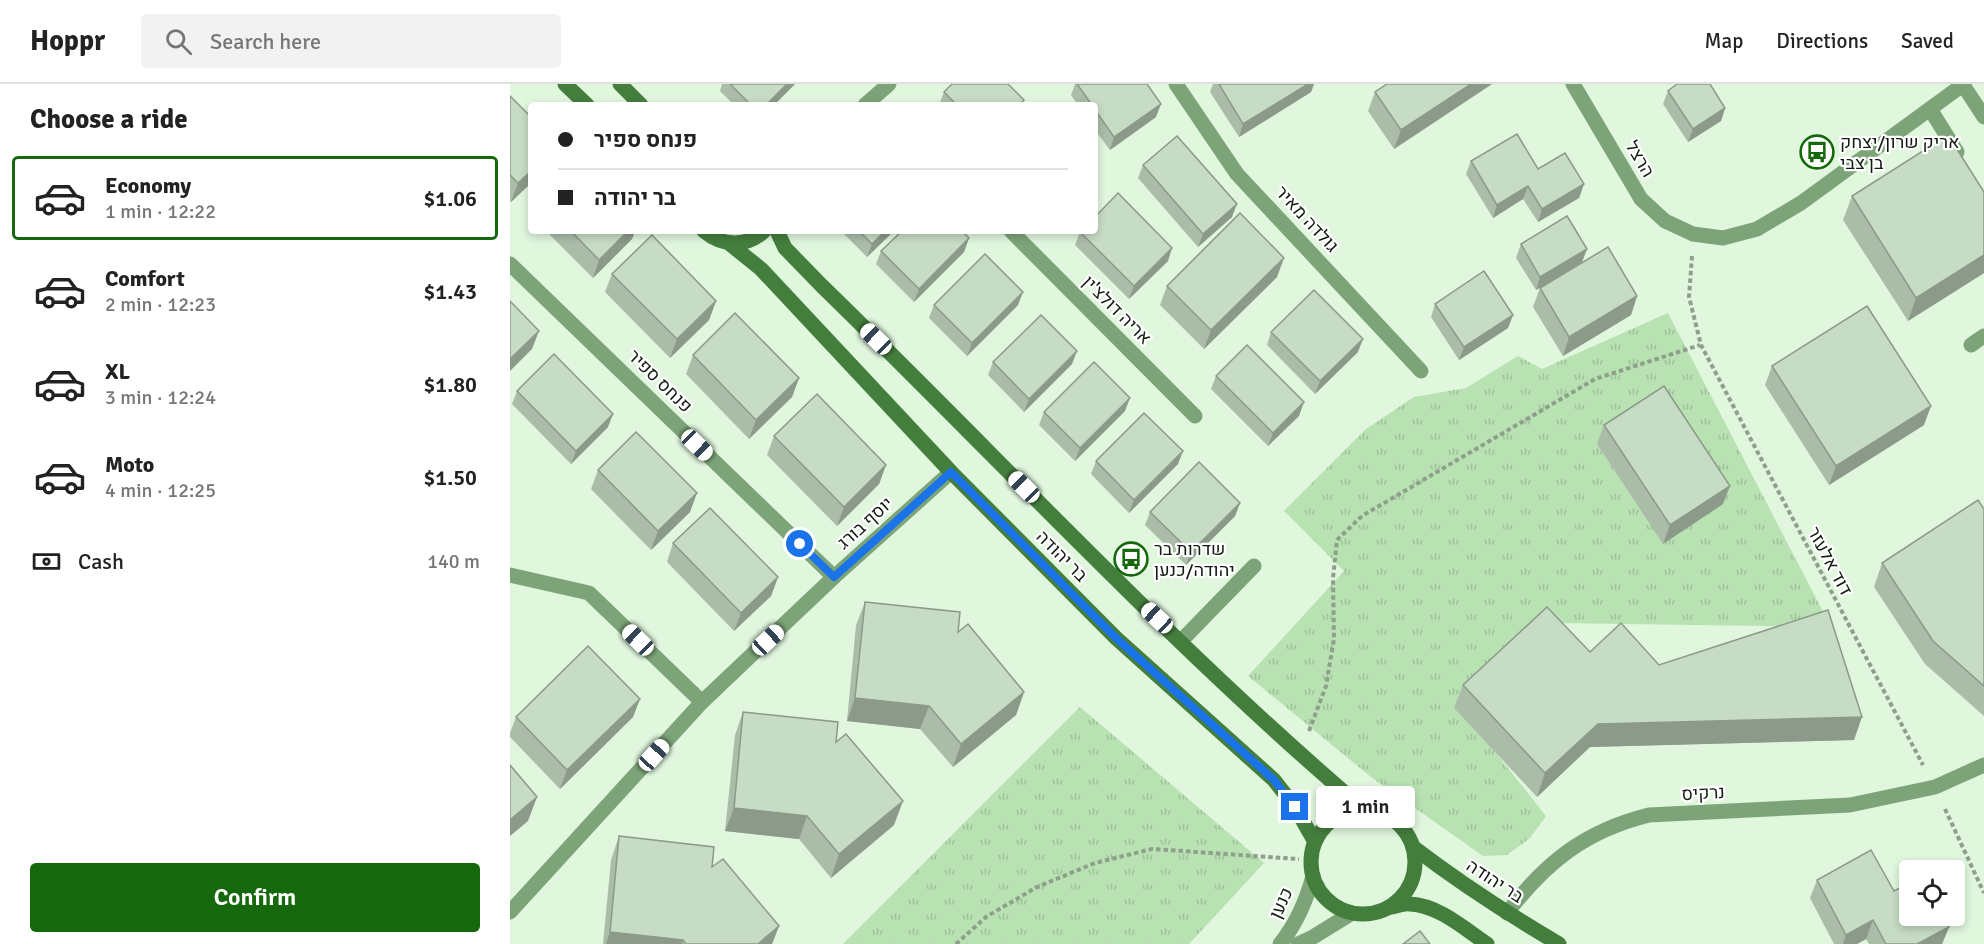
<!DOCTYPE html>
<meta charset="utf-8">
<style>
body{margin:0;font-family:Signika,Heebo,sans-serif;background:#f2f2f2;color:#222;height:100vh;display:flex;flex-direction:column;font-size:22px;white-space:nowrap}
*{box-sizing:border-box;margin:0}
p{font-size:20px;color:#767676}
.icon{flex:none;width:33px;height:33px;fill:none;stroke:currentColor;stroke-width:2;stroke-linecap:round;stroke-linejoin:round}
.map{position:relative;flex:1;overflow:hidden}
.drawer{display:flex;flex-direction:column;background:#fff;width:510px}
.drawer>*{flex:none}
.guide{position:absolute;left:18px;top:18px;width:570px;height:132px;border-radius:6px;box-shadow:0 3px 9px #0003;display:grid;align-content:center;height:132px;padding:0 30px;background:#fff}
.fabs{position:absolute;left:1389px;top:776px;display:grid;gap:12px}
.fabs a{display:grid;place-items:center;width:66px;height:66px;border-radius:6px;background:#fff;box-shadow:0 3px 9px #0003;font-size:30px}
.end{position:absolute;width:27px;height:27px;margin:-14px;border:8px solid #1a73e8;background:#fff;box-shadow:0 0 0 3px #fff}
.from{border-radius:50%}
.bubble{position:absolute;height:42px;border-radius:6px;background:#fff;box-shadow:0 3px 9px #0003;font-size:20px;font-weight:600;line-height:42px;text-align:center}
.car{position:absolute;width:18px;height:36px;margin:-18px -9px;border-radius:8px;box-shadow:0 0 4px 2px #0007;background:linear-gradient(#fff 24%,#345 0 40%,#fff 0 76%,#345 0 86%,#fff 0)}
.guide b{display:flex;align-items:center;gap:21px;height:57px;font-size:22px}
.guide b+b{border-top:2px solid #e0e0e0}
.guide i{width:15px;height:15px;background:#222}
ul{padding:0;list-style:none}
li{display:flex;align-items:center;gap:18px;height:84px;margin:0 12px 9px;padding:0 18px;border:3px solid transparent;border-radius:6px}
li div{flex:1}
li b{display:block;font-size:22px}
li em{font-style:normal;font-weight:600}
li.selected{border-color:#15680b}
li>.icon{width:54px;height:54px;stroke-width:1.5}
h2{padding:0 30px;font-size:27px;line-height:72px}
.pay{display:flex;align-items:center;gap:15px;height:66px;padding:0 30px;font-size:22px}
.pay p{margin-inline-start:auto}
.action{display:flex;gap:12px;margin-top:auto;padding:12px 30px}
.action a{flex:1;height:69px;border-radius:6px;background:#15680b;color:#fff;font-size:24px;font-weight:600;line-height:69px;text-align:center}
header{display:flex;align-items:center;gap:36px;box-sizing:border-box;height:84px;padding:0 30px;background:#fff;border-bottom:2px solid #e0e0e0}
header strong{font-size:28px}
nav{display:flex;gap:33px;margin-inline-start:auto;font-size:21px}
.search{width:420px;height:54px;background:#f2f2f2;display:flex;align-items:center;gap:15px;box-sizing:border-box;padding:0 21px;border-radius:6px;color:#767676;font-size:22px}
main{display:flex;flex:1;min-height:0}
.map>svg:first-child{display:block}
</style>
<header>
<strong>Hoppr</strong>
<div class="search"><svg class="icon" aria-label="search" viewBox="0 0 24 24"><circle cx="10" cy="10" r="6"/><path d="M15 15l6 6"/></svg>Search here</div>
<nav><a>Map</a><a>Directions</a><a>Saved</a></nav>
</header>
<main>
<section class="drawer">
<h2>Choose a ride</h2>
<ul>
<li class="selected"><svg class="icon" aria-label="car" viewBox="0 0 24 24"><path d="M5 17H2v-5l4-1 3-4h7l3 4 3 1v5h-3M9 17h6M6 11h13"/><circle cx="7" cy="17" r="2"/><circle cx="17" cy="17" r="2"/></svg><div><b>Economy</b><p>1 min · 12:22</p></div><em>$1.06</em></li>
<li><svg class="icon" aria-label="car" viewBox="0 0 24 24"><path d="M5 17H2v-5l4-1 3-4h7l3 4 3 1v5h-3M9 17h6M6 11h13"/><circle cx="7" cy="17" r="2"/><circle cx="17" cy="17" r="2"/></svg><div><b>Comfort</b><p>2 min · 12:23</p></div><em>$1.43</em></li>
<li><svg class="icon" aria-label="car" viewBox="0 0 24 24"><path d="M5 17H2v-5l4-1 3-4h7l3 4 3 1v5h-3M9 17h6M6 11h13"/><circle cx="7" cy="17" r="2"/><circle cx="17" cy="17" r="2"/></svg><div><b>XL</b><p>3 min · 12:24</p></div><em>$1.80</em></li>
<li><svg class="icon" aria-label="car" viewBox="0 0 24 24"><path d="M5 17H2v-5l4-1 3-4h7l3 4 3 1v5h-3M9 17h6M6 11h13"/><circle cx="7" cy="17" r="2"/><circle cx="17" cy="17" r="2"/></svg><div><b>Moto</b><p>4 min · 12:25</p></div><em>$1.50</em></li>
</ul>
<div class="pay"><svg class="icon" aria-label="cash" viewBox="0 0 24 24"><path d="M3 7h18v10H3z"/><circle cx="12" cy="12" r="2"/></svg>Cash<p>140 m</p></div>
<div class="action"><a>Confirm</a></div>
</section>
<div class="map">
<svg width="1474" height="860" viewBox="0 0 1474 860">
<defs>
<pattern id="park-tufts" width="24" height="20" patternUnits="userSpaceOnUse" patternTransform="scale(1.5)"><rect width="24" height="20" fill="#b8e2b2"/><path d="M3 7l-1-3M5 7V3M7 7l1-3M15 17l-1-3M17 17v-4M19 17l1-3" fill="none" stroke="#9dc198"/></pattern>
</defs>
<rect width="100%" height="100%" fill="#e0f6dd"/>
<g fill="url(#park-tufts)">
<polygon points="1158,229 1321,543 1045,539 947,620 1036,732 1020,754 997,771 973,772 861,693 738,592 834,487 774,427 856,345 904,313 956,304 1008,272 1032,285"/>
<polygon points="570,623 754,779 679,860 333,860"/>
</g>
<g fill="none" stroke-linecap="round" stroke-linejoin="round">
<g stroke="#8e9f8c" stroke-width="4" stroke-dasharray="4.5 3" stroke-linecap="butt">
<polyline points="1182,172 1179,213 1191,261 1413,681"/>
<polyline points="799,647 816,602 824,555 823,494 827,456 852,432 1085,295 1190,261"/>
<polyline points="1435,725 1474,809"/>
<polyline points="446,860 476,833 527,803 585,779 642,765 789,775"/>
</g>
<g stroke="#7da478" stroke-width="15">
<polyline points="1453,1 1474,33"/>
<polyline points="1420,25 1447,68"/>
<polyline points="1461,261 1474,252"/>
<polyline points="671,557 744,482"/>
</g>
<g stroke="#7da478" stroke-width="15">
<polyline points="666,0 727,90 911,287"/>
<polyline points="1063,0 1131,115 1155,137 1183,150 1213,154 1247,145 1291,119 1454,0"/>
<polyline points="355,21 379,0"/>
<polyline points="501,147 685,332"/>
<polyline points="0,180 324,493"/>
<polyline points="0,491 79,509 192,618"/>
<polyline points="0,828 192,618 324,493 441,388"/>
<path d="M 997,829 C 1036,778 1075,747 1139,731 L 1340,721 L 1425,703 L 1474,681"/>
<path d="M 770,860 C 787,839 796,818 803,792"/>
<polyline points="788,860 803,853 842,829"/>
</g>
<g stroke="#447e3d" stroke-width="15">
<polyline points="55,0 77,21"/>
<polyline points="110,0 131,21"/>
<path d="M 194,147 C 212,162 236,164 254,147"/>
<path d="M 267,147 L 275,164 L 312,202 C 493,378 664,564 856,727"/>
<polyline points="220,160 251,185 441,388 606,554 764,696 785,723 805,758"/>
<circle cx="853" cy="778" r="52"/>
<path d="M 903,763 C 950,799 998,830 1049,860"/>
<path d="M 881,823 C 887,822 894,819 900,820 C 928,821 955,845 977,860"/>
</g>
</g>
<g fill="#abbda9">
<polygon points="212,0 285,0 264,21 224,21 210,7"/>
<polygon points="565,0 637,0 646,33 600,66 585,46 585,21 568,21 561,11"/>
<polygon points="703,0 804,0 801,8 729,53 700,8"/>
<polygon points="982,0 884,65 858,27 865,8"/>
<polygon points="1158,7 1215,24 1211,37 1178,58 1153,20"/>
<polygon points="434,8 514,16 512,21 429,21"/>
<polygon points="0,12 21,33 21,99 1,118 0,117"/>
<polygon points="961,77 1028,85 1074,100 1069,114 1028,138 1013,115 983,134 956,90"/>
<polygon points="633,81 722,133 688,163 628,94"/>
<polygon points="1474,108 1474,189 1398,237 1333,136 1342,112"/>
<polygon points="21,119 21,132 18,129"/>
<polygon points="36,147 125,147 122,155 83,194"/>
<polygon points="331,147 384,147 357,173"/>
<polygon points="570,148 658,177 619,215 565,161"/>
<polygon points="459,154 454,168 404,218 366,180 371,167"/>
<polygon points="1011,160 1077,165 1072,178 1026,206 1006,174"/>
<polygon points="102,190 206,217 199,236 160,274 95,208"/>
<polygon points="767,193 694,265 650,221 657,202"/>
<polygon points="1030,204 1127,212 1121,231 1053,272 1023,223"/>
<polygon points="925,220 1003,231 998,244 949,276 921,233"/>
<polygon points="424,221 508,221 457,272 419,234"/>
<polygon points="761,248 848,268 805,310 757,261"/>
<polygon points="183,271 289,294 282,313 239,355 176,290"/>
<polygon points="483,278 562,280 514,328 478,291"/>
<polygon points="1262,282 1414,341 1319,401 1255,301"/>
<polygon points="706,292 789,332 758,362 701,305"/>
<polygon points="7,307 98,343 61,380 2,320"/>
<polygon points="615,327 565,377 529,341 534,328"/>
<polygon points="1094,341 1213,420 1153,460 1087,360"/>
<polygon points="264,352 376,381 369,400 327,442 257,371"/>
<polygon points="586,377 668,380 619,429 581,390"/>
<polygon points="88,386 180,428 141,466 81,405"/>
<polygon points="730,419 725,432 676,481 635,441 640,428"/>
<polygon points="1474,425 1474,632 1415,580 1364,503 1372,479"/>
<polygon points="163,459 268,493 261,512 224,547 157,478"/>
<polygon points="355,518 448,548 514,608 506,631 443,683 410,645 337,637 346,541"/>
<polygon points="1080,568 1149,581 1344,656 1080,663 1027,713 944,624 953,601"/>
<polygon points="233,628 326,658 384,741 321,794 289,755 215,747 225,651"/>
<polygon points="6,633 123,633 50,705 0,653 0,649"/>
<polygon points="109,752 202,783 269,842 262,860 93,860 101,776"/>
<polygon points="1307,796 1384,807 1439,843 1432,860 1359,860 1356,855 1347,860 1324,860 1300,814"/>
</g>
<g fill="#8b9a89">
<polygon points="277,0 285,0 264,21 256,21"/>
<polygon points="798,0 804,0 801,8 729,53 733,40"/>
<polygon points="961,0 982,0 884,65 891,46"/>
<polygon points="651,20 646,33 600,66 604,53"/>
<polygon points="1215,24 1211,37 1178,58 1183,45"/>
<polygon points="21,87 21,99 1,118 8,99"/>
<polygon points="1074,100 1069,114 1028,138 1032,125"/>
<polygon points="1018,102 1013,115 983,134 987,121"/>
<polygon points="727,120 722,133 688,163 693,150"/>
<polygon points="118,147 125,147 122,155 83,194 89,176"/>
<polygon points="375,147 384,147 357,173 362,160"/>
<polygon points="459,154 454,168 404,218 409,205"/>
<polygon points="662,164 658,177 619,215 624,202"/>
<polygon points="1077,165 1072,178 1026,206 1030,193"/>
<polygon points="1474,171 1474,189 1398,237 1406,214"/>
<polygon points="774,174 767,193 694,265 701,246"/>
<polygon points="513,208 508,221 457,272 462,259"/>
<polygon points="1127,212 1121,231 1053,272 1059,253"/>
<polygon points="206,217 199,236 160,274 167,255"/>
<polygon points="1003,231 998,244 949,276 954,263"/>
<polygon points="29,247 22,265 0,287 0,275"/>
<polygon points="853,255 848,268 805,310 810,297"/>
<polygon points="567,267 562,280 514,328 519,315"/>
<polygon points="289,294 282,313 239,355 246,336"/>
<polygon points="620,314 615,327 565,377 570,364"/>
<polygon points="794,318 789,332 758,362 763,349"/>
<polygon points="1421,322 1414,341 1319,401 1326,382"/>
<polygon points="103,330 98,343 61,380 66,367"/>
<polygon points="673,367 668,380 619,429 624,416"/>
<polygon points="376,381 369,400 327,442 334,423"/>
<polygon points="1220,402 1213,420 1153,460 1160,441"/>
<polygon points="187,409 180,428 141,466 148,447"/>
<polygon points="730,419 725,432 676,481 681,468"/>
<polygon points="268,493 261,512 224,547 231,529"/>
<polygon points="514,608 506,631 443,683 451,660"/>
<polygon points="345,614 419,622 410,645 337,637"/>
<polygon points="130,615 123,633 50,705 57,686"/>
<polygon points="1352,633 1344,656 1080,663 1027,713 1035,689 1088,640"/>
<polygon points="27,713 18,737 0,752 0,736"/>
<polygon points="393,717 384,741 321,794 329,770"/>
<polygon points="224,724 297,732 289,755 215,747"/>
<polygon points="1363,836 1356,855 1347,860 1333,860 1336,851"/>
<polygon points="269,842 262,860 248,860"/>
<polygon points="1439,843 1432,860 1407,860"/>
<polygon points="100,848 173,856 172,860 96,860"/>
</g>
<g fill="#c7dcc4" stroke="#8b9a89" stroke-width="1.5">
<polygon points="220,0 277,0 256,21 241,21"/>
<polygon points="442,0 498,0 514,16 509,21 447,21 434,8"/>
<polygon points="567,0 637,0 651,20 604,53 585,26 585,21 582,21"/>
<polygon points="709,0 798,0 733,40"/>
<polygon points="877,0 961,0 891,46 865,8"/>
<polygon points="1167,0 1200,0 1215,24 1183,45 1158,7"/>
<polygon points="0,12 21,33 21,87 8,99 0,91"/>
<polygon points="1007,50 1028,85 1055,69 1074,100 1032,125 1018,102 987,121 961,77"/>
<polygon points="1438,51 1474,108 1474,171 1406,214 1342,112"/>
<polygon points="667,52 727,120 693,150 633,81"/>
<polygon points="608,109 662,164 624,202 570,148 571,147 585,147 585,133"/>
<polygon points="730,129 774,174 701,246 657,202"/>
<polygon points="1057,132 1077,165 1030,193 1011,160"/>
<polygon points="61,147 118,147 89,176"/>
<polygon points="349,147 375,147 362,160"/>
<polygon points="392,147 452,147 459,154 409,205 371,167"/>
<polygon points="142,151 206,217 167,255 102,190"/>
<polygon points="1098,163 1127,212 1059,253 1030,204"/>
<polygon points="475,170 513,208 462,259 424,221"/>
<polygon points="974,187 1003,231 954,263 925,220"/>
<polygon points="804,206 853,255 810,297 761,248"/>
<polygon points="0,217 29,247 0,275"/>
<polygon points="1357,222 1421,322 1326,382 1262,282"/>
<polygon points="225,229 289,294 246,336 183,271"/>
<polygon points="531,231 567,267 519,315 483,278"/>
<polygon points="737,261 794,318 763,349 706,292"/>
<polygon points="44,270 103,330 66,367 7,307"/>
<polygon points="584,278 620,314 570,364 534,328"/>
<polygon points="1154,302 1220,402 1160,441 1094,341"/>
<polygon points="307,310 376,381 334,423 264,352"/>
<polygon points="634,329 673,367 624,416 586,377"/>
<polygon points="126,348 187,409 148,447 88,386"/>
<polygon points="689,378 730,419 681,468 640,428"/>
<polygon points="1468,416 1474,425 1474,602 1423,557 1372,479"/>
<polygon points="200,424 268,493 231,529 163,459"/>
<polygon points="355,518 450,528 448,548 458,540 514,608 451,660 419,622 345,614"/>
<polygon points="1037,523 1080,568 1111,539 1149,581 1318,526 1352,633 1088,640 1035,689 953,601"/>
<polygon points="78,562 130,615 57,686 6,633"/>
<polygon points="233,628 328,638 326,658 336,650 393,717 329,770 297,732 224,724"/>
<polygon points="0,681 27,713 0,736"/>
<polygon points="109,752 204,763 202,783 213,775 269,842 248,860 176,860 173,856 100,848"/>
<polygon points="1361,766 1384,807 1400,799 1400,831 1432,831 1439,843 1407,860 1376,860 1363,836 1336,851 1307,796"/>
<polygon points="910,847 920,860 893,860"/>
</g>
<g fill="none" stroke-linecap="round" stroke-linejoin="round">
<polyline stroke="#1a73e8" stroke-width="8" points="290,460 324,493 441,388 606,554 764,696 785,723"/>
</g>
<defs>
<symbol id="bus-ring" viewBox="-11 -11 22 22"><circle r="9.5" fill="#fff" stroke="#15680b" stroke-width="1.5"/><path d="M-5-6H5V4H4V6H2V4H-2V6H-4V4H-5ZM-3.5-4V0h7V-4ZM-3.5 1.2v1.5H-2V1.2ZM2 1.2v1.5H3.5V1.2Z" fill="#15680b"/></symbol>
</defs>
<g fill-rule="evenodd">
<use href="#bus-ring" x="1288" y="49" width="38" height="38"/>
<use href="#bus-ring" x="602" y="456" width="38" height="38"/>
</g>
<g text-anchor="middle" stroke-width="4.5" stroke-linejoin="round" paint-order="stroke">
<g font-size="18" fill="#121a11" stroke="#fff" text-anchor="start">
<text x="1330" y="64">אריק שרון/יצחק<tspan x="1330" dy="21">בן צבי</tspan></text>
<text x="644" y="471">שדרות בר<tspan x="644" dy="21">יהודה/כנען</tspan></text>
</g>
<g font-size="18" fill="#121a11" stroke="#fff">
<text transform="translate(1130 75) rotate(59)" y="6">הרצל</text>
<text transform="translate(797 135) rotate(47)" y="6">גולדה מאיר</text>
<text transform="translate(607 226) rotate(45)" y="6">אריה דולצ'ין</text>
<text transform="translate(150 297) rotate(44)" y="6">פנחס ספיר</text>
<text transform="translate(355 439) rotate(-42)" y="6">יוסף בורג</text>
<text transform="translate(552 472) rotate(45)" y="6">בר יהודה</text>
<text transform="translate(1320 477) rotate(62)" y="6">דוד אלעזר</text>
<text transform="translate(1193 709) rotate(-3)" y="6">נרקיס</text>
<text transform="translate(985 797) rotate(33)" y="6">בר יהודה</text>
<text transform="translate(771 819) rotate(-65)" y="6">כנען</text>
</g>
</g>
</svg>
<div class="fabs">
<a><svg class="icon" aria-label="locate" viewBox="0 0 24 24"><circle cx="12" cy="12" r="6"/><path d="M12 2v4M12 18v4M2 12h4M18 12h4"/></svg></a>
</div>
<i class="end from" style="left:290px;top:460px"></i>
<i class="end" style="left:785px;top:723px"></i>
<div class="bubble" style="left:806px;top:702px;width:99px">1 min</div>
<i class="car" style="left:366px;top:255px;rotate:314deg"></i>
<i class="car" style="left:187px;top:361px;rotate:134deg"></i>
<i class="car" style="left:514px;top:403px;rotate:315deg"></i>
<i class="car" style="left:647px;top:534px;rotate:313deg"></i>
<i class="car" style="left:128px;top:556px;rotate:314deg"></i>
<i class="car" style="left:258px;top:556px;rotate:47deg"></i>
<i class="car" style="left:144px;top:671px;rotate:42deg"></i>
<div class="guide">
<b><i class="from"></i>פנחס ספיר</b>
<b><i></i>בר יהודה</b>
</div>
</div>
</main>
